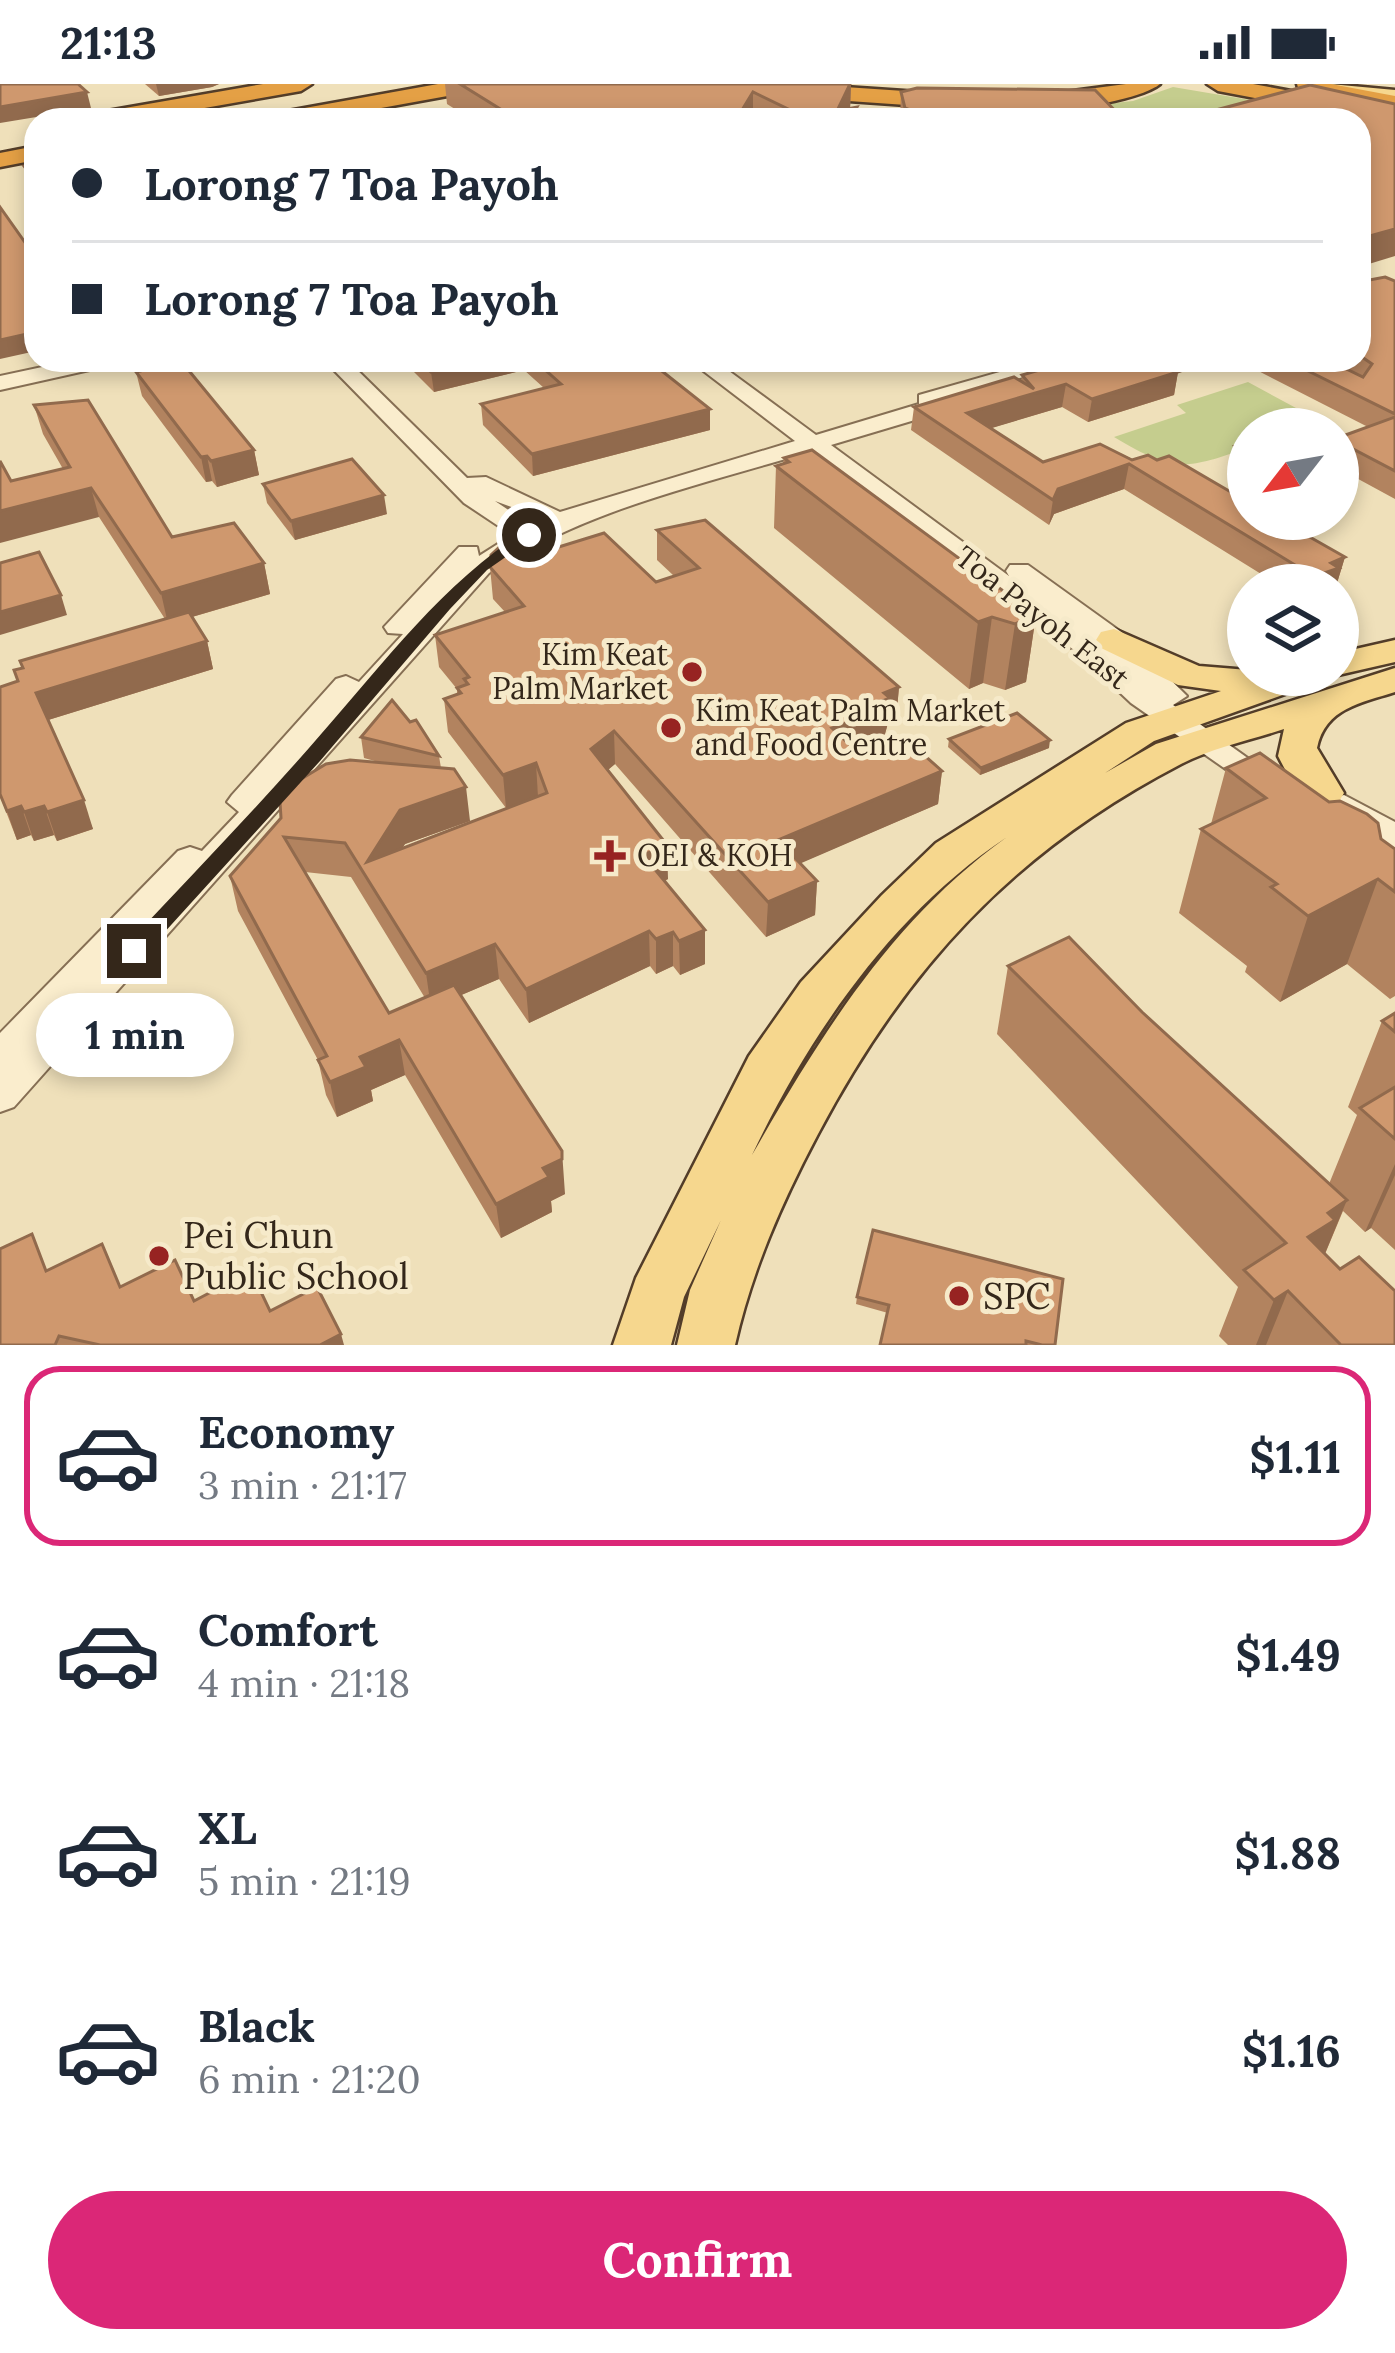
<!DOCTYPE html>
<meta charset="utf-8">
<style>
body{margin:0;font-family:Lora,serif;background:#f6f6f7;color:#1f2937;height:100vh;display:flex;flex-direction:column;font-size:45px;white-space:nowrap}
*{box-sizing:border-box;margin:0}
p{font-size:39px;color:#747a83}
.icon{flex:none;width:66px;height:66px;fill:none;stroke:currentColor;stroke-width:2;stroke-linecap:round;stroke-linejoin:round}
.map{position:relative;height:1261px;overflow:hidden}
.drawer{display:flex;flex-direction:column;background:#fff;flex:1}
.drawer>*{flex:none}
.top-card{position:absolute;left:24px;top:24px;width:1347px;height:264px;border-radius:36px;box-shadow:0 6px 18px #0003;display:grid;align-content:center;height:264px;padding:0 48px;background:#fff}
.needle{width:78px;rotate:239deg}
.fabs{position:absolute;left:1227px;top:324px;display:grid;gap:24px}
.fabs a{display:grid;place-items:center;width:132px;height:132px;border-radius:50%;background:#fff;box-shadow:0 6px 18px #0003;font-size:60px}
.end{position:absolute;width:54px;height:54px;margin:-27px;border:15px solid #34271a;background:#fff;box-shadow:0 0 0 6px #fff}
.from{border-radius:50%}
.bubble{position:absolute;height:84px;border-radius:42px;background:#fff;box-shadow:0 6px 18px #0003;font-size:39px;font-weight:800;line-height:84px;text-align:center}
.top-card b{display:flex;align-items:center;gap:42px;height:114px;font-size:45px}
.top-card b+b{border-top:3px solid #e0e1e3}
.top-card i{width:30px;height:30px;background:#1f2937}
ul{padding:21px 0 0;list-style:none}
li{display:flex;align-items:center;gap:36px;height:180px;margin:0 24px 18px;padding:0 24px;border:6px solid transparent;border-radius:36px}
li div{flex:1}
li b{display:block;font-size:45px}
li em{font-style:normal;font-weight:800}
li.on{border-color:#db2777}
li>.icon{width:108px;height:108px;stroke-width:1.5}
.primary-button{display:flex;gap:24px;margin-top:auto;padding:24px 48px}
.primary-button a{flex:1;height:138px;border-radius:72px;background:#db2777;color:#fff;font-size:48px;font-weight:800;line-height:138px;text-align:center}
.status{display:flex;justify-content:space-between;align-items:center;height:84px;padding:0 60px;background:#fff;direction:ltr}
.status svg{height:33px;fill:currentColor}
.map>svg:first-child{display:block}
</style>
<div class="status"><b>21:13</b><svg viewBox="0 0 49 12"><path d="M0 12V9h3v3zM5 12V6h3v6zM10 12V3h3v9zM15 12V0h3v12zM26 1h20v11H26zM47 4h2v5h-2z"/></svg></div>
<div class="map">
<svg width="1395" height="1261" viewBox="0 0 1395 1261">
<rect width="100%" height="100%" fill="#efe0ba"/>
<g fill="#c5cd8e">
<polygon points="1173,3 1256,17 1250,36 1121,36 1085,22 1133,17"/>
<path d="M 1248,298 L 1322,338 L 1303,345 L 1248,345 L 1248,364 C 1183,386 1175,389 1114,353 L 1186,329 L 1177,321 Z"/>
</g>
<g fill="none" stroke-linecap="round" stroke-linejoin="round">
<defs>
<g id="minor">
<polygon points="75,276 115,276 112,281 0,306 0,292"/>
<path d="M 324,276 L 347,276 L 467,394 L 486,393 L 560,428 L 795,357 L 689,276 L 714,276 L 816,351 L 919,320 L 919,311 L 1042,276 L 1076,276 L 955,315 L 955,324 L 831,361 L 1009,492 L 1006,487 L 1010,481 L 1028,481 L 1124,550 L 1187,612 L 1173,621 L 1287,702 L 1282,709 L 1260,709 L 1131,619 L 1078,569 L 809,368 C 700,401 586,425 489,489 L 14,1023 L 0,1028 L 0,949 L 178,767 L 190,763 L 202,767 L 239,728 L 227,718 L 232,711 L 336,595 L 346,592 L 359,598 L 403,550 L 388,549 L 384,543 L 459,463 L 477,463 L 479,472 L 512,451 L 464,419 ZM 495,417 L 539,433 L 545,435 L 531,441 Z"/>
<polygon points="1344,711 1395,738 1395,764 1333,730 1328,722 1333,714"/>
</g>
<g id="major">
<polygon points="1330,0 1395,6 1395,18 1333,4"/>
<path d="M 1114,545 L 1199,582 L 1248,586 L 1248,591 L 1322,591 L 1316,599 L 1154,657 L 1105,689 L 1156,660 L 1395,584 L 1395,608 C 1361,619 1325,624 1317,664 L 1344,709 L 1338,719 C 1305,727 1292,699 1278,672 L 1284,645 C 1251,656 1212,664 1181,680 C 1012,768 906,884 818,1050 C 782,1118 752,1186 735,1261 L 677,1261 L 690,1206 L 721,1136 L 684,1213 L 671,1261 L 613,1261 L 636,1194 L 749,972 L 801,898 L 882,811 L 936,759 L 1126,639 L 1221,607 L 1178,601 L 1101,564 L 1096,556 L 1101,548 ZM 1007,753 C 892,835 821,951 752,1071 C 810,949 893,829 1007,753 Z"/>
<polygon points="1395,556 1395,578 1338,591 1337,591 1338,569"/>
</g>
<g id="highway">
<polygon points="263,0 312,0 301,7 136,36 84,36 96,29"/>
<polygon points="438,0 486,0 475,7 315,36 265,36 277,29"/>
<polygon points="692,0 800,0 964,11 975,18 964,25 703,7"/>
<path d="M 1126,0 L 1160,0 C 1141,16 1049,33 1031,18 L 1042,11 Z"/>
<polygon points="1207,0 1253,0 1334,15 1345,22 1334,29 1218,7"/>
<polygon points="1297,0 1331,0 1395,12 1395,26 1299,7"/>
<polygon points="36,62 36,76 0,83 0,69"/>
</g>
</defs>
<use href="#minor" stroke="#866f54" stroke-width="4"/>
<use href="#major" stroke="#533d29" stroke-width="5"/>
<use href="#highway" stroke="#533d29" stroke-width="5"/>
<use href="#minor" fill="#faedcd" fill-rule="evenodd"/>
<use href="#major" fill="#f6d78e" fill-rule="evenodd"/>
<use href="#highway" fill="#e4a045" fill-rule="evenodd"/>
</g>
<g fill="#b2835f" fill-rule="evenodd">
<polygon points="145,0 219,0 212,3 159,12"/>
<polygon points="445,0 851,0 850,24 857,23 856,36 472,36 447,20"/>
<polygon points="901,8 1124,36 900,36"/>
<polygon points="36,80 36,108 28,98 24,82"/>
<polygon points="1395,197 1395,415 1338,384 1338,352 1340,353 1368,343 1237,276 1359,276 1359,198"/>
<polygon points="406,276 675,276 675,283 661,286 710,325 710,346 533,392 483,341 481,320 544,304 524,286 434,308 407,281"/>
<polygon points="845,276 873,276 863,282"/>
<polygon points="891,276 948,276 947,278 919,286 905,284"/>
<polygon points="1074,276 1207,276 1176,287 1178,288 1174,311 1088,338 1062,323 991,344 1043,378 1100,360 1345,473 1337,499 1334,501 1279,501 1124,405 1054,430 1049,441 911,346 914,323 1021,298 1022,291"/>
<polygon points="136,288 254,366 259,391 217,403 212,397 206,398 142,312"/>
<polygon points="34,321 172,453 264,479 270,510 192,533 207,557 213,585 48,636 93,745 57,757 54,751 34,757 31,751 17,756 0,712 17,597 14,586 165,535 99,433 11,397 63,385 43,350"/>
<polygon points="1248,358 1248,399 1230,386 1235,362"/>
<polygon points="784,374 1036,531 1026,598 1005,606 983,599 969,605 774,444 776,382 783,379"/>
<polygon points="263,400 387,430 295,456 267,419"/>
<path d="M 657,446 L 899,603 L 896,636 L 888,639 L 883,657 L 857,667 L 864,674 L 942,687 L 938,720 L 800,779 L 817,797 L 815,831 L 766,853 L 615,680 L 608,686 L 668,795 L 665,797 L 705,880 L 680,891 L 673,882 L 656,890 L 650,882 L 529,939 L 499,895 L 461,911 L 565,1110 L 551,1117 L 552,1128 L 501,1154 L 405,991 L 371,1006 L 373,1017 L 337,1033 L 326,1011 L 318,976 L 238,827 L 230,792 L 382,679 L 364,674 L 361,653 L 439,672 L 441,684 L 470,737 L 405,760 L 402,764 L 506,724 L 448,648 L 444,615 L 457,610 L 457,605 L 439,583 L 435,551 L 505,528 L 493,515 L 490,483 L 536,470 L 656,498 L 674,492 L 657,476 ZM 305,788 L 351,793 L 425,914 L 389,929 Z"/>
<polygon points="949,655 1049,664 980,691 948,663"/>
<polygon points="1226,684 1381,755 1395,765 1395,912 1390,915 1347,880 1280,918 1245,888 1247,882 1179,829 1201,745 1211,740"/>
<polygon points="1008,882 1142,928 1329,1100 1357,1031 1348,1023 1382,937 1395,929 1395,1166 1371,1144 1365,1148 1343,1127 1325,1170 1340,1185 1395,1261 1228,1261 1219,1252 1238,1203 997,950"/>
<polygon points="47,1186 120,1203 194,1217 270,1227 344,1261 0,1261"/>
<polygon points="857,1213 1055,1261 880,1261 888,1229 856,1220"/>
</g>
<g fill="#916a4d">
<polygon points="156,0 219,0 212,3 159,12"/>
<polygon points="851,0 850,28 837,27"/>
<polygon points="87,8 91,24 0,39 0,23"/>
<polygon points="753,8 753,36 736,36"/>
<polygon points="1395,145 1395,172 1359,183 1359,155"/>
<polygon points="36,248 36,267 0,275 0,256"/>
<polygon points="480,276 523,276 524,286 434,308 431,288"/>
<polygon points="642,276 675,276 675,283 642,291"/>
<polygon points="920,276 948,276 947,278 919,286"/>
<polygon points="1150,276 1207,276 1146,296"/>
<polygon points="1178,288 1174,311 1088,338 1092,315"/>
<polygon points="1066,300 1062,323 965,352 967,329"/>
<polygon points="710,325 710,346 533,392 532,370"/>
<polygon points="254,366 259,391 217,403 211,377"/>
<polygon points="207,372 212,397 206,398 201,373"/>
<polygon points="1129,380 1124,405 1054,430 1049,441 1053,416 1058,405"/>
<polygon points="91,404 99,433 0,459 0,427"/>
<polygon points="384,411 387,430 295,456 291,437"/>
<polygon points="1345,473 1337,499 1334,501 1306,501 1307,495 1331,479"/>
<polygon points="264,479 270,510 168,540 161,509"/>
<polygon points="61,511 67,531 0,551 0,528"/>
<polygon points="1036,531 1026,598 1005,606 1015,540"/>
<polygon points="992,533 983,599 969,605 978,538"/>
<polygon points="207,557 213,585 45,637 36,609"/>
<polygon points="899,603 896,636 888,639 883,657 830,677 832,644 880,618 884,609"/>
<polygon points="614,647 615,680 593,698 591,665"/>
<polygon points="1050,656 1049,664 980,691 981,684"/>
<polygon points="536,679 538,713 506,724 503,691"/>
<polygon points="942,687 938,720 776,790 778,756"/>
<polygon points="466,703 470,737 405,760 375,808 367,778 400,726"/>
<polygon points="84,716 93,745 57,757 47,728"/>
<polygon points="21,722 31,751 17,756 7,727"/>
<polygon points="44,722 54,751 34,757 24,728"/>
<polygon points="667,761 668,795 644,805 643,771"/>
<polygon points="1378,795 1347,880 1280,918 1308,832"/>
<polygon points="817,797 815,831 766,853 768,818"/>
<polygon points="705,846 705,880 680,891 679,857"/>
<polygon points="649,847 650,882 529,939 526,905"/>
<polygon points="673,848 673,882 656,890 656,855"/>
<polygon points="495,860 499,895 431,924 426,889"/>
<polygon points="399,956 405,991 371,1006 373,1017 337,1033 330,998 360,973"/>
<polygon points="562,1067 565,1110 551,1117 552,1128 501,1154 496,1120 543,1084"/>
<polygon points="1395,1080 1395,1091 1371,1144 1365,1148"/>
<polygon points="1347,1116 1319,1184 1288,1207 1266,1261 1256,1261 1274,1216 1308,1153 1328,1129"/>
<polygon points="341,1250 344,1261 320,1261"/>
</g>
<g fill="#cf986e" stroke="#916a4d" stroke-width="3">
<polygon points="0,0 78,0 87,8 0,23"/>
<polygon points="460,0 850,0 837,27 857,23 850,36 811,36 753,8 736,36 518,36"/>
<polygon points="1310,1 1395,20 1395,145 1359,155 1359,36 1178,36"/>
<polygon points="917,4 1095,6 1124,36 934,36 905,24 901,8"/>
<polygon points="338,26 351,36 288,36"/>
<polygon points="36,80 36,98 24,82"/>
<polygon points="0,123 36,174 36,248 0,256"/>
<polygon points="1385,193 1395,197 1395,330 1286,276 1328,276 1363,293 1372,280 1359,271 1359,198"/>
<polygon points="419,276 480,276 431,288"/>
<polygon points="534,276 648,276 710,325 532,370 481,320 561,300"/>
<polygon points="1074,276 1156,276 1178,288 1092,315 1066,300 967,329 1043,378 1100,360 1132,376 1148,371 1157,376 1169,372 1248,418 1248,435 1278,435 1345,473 1331,479 1339,484 1307,495 1300,484 1129,380 1058,405 1053,416 914,323 1014,293 1034,305 1022,291"/>
<polygon points="181,277 254,366 211,377 207,372 201,373 136,288"/>
<polygon points="88,316 172,453 234,439 264,479 161,509 91,404 0,427 0,377 11,397 70,383 34,321"/>
<polygon points="1395,333 1395,387 1338,357 1338,352 1340,353"/>
<polygon points="1307,338 1322,345 1287,345"/>
<polygon points="1248,358 1248,372 1235,362"/>
<polygon points="812,366 1036,531 1015,540 992,533 978,538 776,382 789,378 784,374"/>
<polygon points="352,375 384,411 291,437 263,400"/>
<polygon points="705,436 899,603 884,609 890,614 880,618 886,624 832,644 864,674 907,656 942,687 778,756 817,797 768,818 614,647 591,665 667,761 643,771 705,846 679,857 673,848 656,855 649,847 526,905 495,860 426,889 345,759 284,753 389,929 454,901 562,1067 562,1075 543,1084 549,1093 496,1120 399,956 360,973 366,983 330,998 318,976 327,972 230,792 281,734 280,718 288,703 326,680 350,676 454,685 466,703 400,726 367,778 547,709 536,679 503,691 444,615 461,609 457,604 468,600 464,595 469,593 435,551 524,522 490,483 491,471 508,455 522,455 536,470 604,449 656,498 699,484 657,446"/>
<polygon points="39,468 61,511 0,528 0,479"/>
<polygon points="189,528 207,557 36,609 84,716 47,728 44,722 24,728 21,722 7,727 0,710 0,603 18,597 14,586 23,584 20,577"/>
<polygon points="392,616 410,638 416,636 439,672 361,653"/>
<polygon points="1017,629 1050,656 981,684 949,655"/>
<polygon points="1260,669 1329,718 1340,717 1367,730 1378,739 1381,755 1395,765 1395,808 1378,795 1308,832 1271,803 1277,800 1201,745 1266,714 1226,684"/>
<polygon points="1069,853 1142,928 1347,1116 1328,1129 1335,1136 1308,1153 1340,1185 1359,1173 1395,1207 1395,1261 1341,1261 1288,1207 1274,1216 1244,1186 1286,1159 1008,882"/>
<polygon points="1395,929 1395,948 1382,937"/>
<polygon points="1395,1003 1395,1055 1360,1024"/>
<polygon points="873,1146 1063,1195 1055,1261 1042,1261 1026,1257 1026,1261 880,1261 889,1221 857,1213"/>
<polygon points="32,1150 46,1187 102,1160 120,1203 175,1176 194,1217 251,1187 270,1227 317,1203 341,1250 320,1261 100,1261 59,1252 55,1261 0,1261 0,1165"/>
</g>
<path fill="#34271a" d="M 523,448 L 537,451 L 487,486 L 450,525 L 320,677 L 142,873 L 126,873 L 126,861 C 187,796 250,731 309,664 C 377,588 437,504 523,448 Z"/>
<g fill="#972322" stroke="#f6eaca" stroke-width="4.5">
<circle cx="692" cy="588" r="12"/>
<circle cx="671" cy="644" r="12"/>
<path d="M604 754h12v12h12v12h-12v12h-12v-12h-12v-12h12z"/>
<circle cx="159" cy="1172" r="12"/>
<circle cx="959" cy="1212" r="12"/>
</g>
<g text-anchor="middle" stroke-width="10" stroke-linejoin="round" paint-order="stroke">
<g font-size="30" fill="#34271a" stroke="#f6eaca">
<text transform="translate(1042 534) rotate(38)" y="10">Toa Payoh East</text>
</g>
<g font-size="30" fill="#34271a" stroke="#f6eaca" text-anchor="start">
<text x="668" y="581" text-anchor="end">Kim Keat<tspan x="668" dy="34">Palm Market</tspan></text>
<text x="695" y="637">Kim Keat Palm Market<tspan x="695" dy="34">and Food Centre</tspan></text>
<text x="637" y="782">OEI &amp; KOH</text>
</g>
<g font-size="36" fill="#34271a" stroke="#f6eaca" text-anchor="start">
<text x="183" y="1164">Pei Chun<tspan x="183" dy="41">Public School</tspan></text>
<text x="983" y="1225">SPC</text>
</g>
</g>
</svg>
<div class="fabs">
<a><svg class="needle" viewBox="-14 -14 28 28"><path d="M0-13l5 13h-10z" fill="#e53935"/><path d="M0 13l5-13h-10z" fill="#747a83"/></svg></a>
<a><svg class="icon" aria-label="layers" viewBox="0 0 24 24"><path d="M12 4l9 5-9 5-9-5zM3 14l9 5 9-5"/></svg></a>
</div>
<i class="end from" style="left:529px;top:451px"></i>
<i class="end" style="left:134px;top:867px"></i>
<div class="bubble" style="left:36px;top:909px;width:198px">1 min</div>
<div class="top-card">
<b><i class="from"></i>Lorong 7 Toa Payoh</b>
<b><i></i>Lorong 7 Toa Payoh</b>
</div>
</div>
<section class="drawer">
<ul>
<li class="on"><svg class="icon" aria-label="car" viewBox="0 0 24 24"><path d="M5 17H2v-5l4-1 3-4h7l3 4 3 1v5h-3M9 17h6M6 11h13"/><circle cx="7" cy="17" r="2"/><circle cx="17" cy="17" r="2"/></svg><div><b>Economy</b><p>3 min · 21:17</p></div><em>$1.11</em></li>
<li><svg class="icon" aria-label="car" viewBox="0 0 24 24"><path d="M5 17H2v-5l4-1 3-4h7l3 4 3 1v5h-3M9 17h6M6 11h13"/><circle cx="7" cy="17" r="2"/><circle cx="17" cy="17" r="2"/></svg><div><b>Comfort</b><p>4 min · 21:18</p></div><em>$1.49</em></li>
<li><svg class="icon" aria-label="car" viewBox="0 0 24 24"><path d="M5 17H2v-5l4-1 3-4h7l3 4 3 1v5h-3M9 17h6M6 11h13"/><circle cx="7" cy="17" r="2"/><circle cx="17" cy="17" r="2"/></svg><div><b>XL</b><p>5 min · 21:19</p></div><em>$1.88</em></li>
<li><svg class="icon" aria-label="car" viewBox="0 0 24 24"><path d="M5 17H2v-5l4-1 3-4h7l3 4 3 1v5h-3M9 17h6M6 11h13"/><circle cx="7" cy="17" r="2"/><circle cx="17" cy="17" r="2"/></svg><div><b>Black</b><p>6 min · 21:20</p></div><em>$1.16</em></li>
</ul>
<div class="primary-button"><a>Confirm</a></div>
</section>
